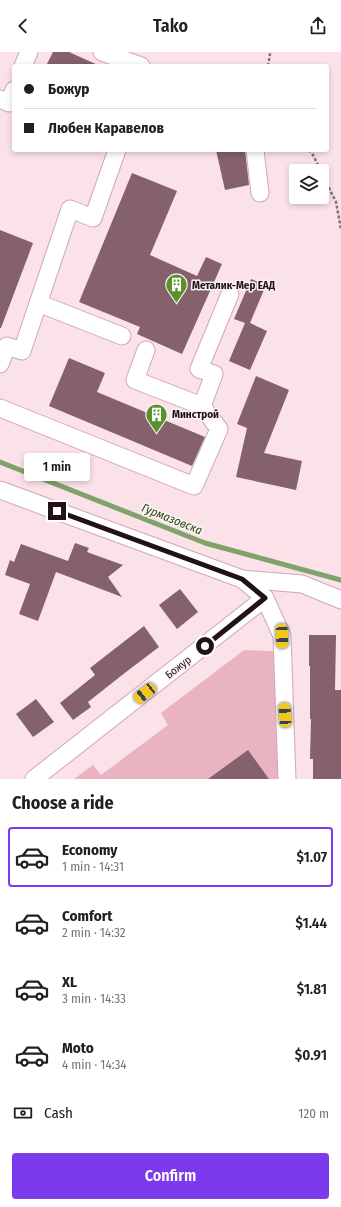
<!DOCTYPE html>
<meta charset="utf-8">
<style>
body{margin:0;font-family:"Fira Sans Condensed",sans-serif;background:#f2f2f2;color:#202124;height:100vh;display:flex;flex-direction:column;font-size:15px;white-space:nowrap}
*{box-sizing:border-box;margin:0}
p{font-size:13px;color:#757577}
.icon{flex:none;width:22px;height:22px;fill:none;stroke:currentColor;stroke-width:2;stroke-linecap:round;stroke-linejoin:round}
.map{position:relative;height:727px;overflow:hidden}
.drawer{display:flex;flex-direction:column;background:#fff;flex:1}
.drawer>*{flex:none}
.hud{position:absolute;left:12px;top:12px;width:317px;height:88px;border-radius:4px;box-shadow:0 2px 6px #0003;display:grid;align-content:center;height:88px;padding:0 12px;background:#fff}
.controls{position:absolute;left:289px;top:112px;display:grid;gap:8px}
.controls a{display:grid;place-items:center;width:40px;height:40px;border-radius:4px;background:#fff;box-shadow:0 2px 6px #0003;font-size:20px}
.end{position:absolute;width:18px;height:18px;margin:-9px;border:5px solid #201216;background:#fff;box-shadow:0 0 0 2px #fff}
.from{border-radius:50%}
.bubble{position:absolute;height:28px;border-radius:4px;background:#fff;box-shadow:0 2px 6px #0003;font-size:13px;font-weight:600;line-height:28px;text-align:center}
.car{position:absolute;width:12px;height:24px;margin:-12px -6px;border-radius:5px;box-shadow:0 0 3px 1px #0007;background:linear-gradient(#f5c518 24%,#345 0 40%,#f5c518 0 76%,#345 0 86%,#f5c518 0)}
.hud b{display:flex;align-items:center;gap:14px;height:38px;font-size:15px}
.hud b+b{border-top:1px solid #e0e0e0}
.hud i{width:10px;height:10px;background:#202124}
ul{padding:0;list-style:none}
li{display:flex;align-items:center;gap:12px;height:60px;margin:0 8px 6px;padding:0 4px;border:2px solid transparent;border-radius:4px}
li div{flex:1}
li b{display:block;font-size:15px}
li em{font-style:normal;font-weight:600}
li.current{border-color:#7c3aed}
li>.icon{width:36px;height:36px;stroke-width:1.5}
h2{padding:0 12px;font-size:18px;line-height:48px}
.pay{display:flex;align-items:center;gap:10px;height:44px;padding:0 12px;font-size:15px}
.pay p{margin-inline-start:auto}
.button{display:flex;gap:8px;margin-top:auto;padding:8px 12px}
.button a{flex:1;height:46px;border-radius:4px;background:#7c3aed;color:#fff;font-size:16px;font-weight:600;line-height:46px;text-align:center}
header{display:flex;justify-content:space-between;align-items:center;height:52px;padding:0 12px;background:#fff;font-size:18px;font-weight:600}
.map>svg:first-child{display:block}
</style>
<header><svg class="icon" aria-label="back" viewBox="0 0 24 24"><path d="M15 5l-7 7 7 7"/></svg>Tako<svg class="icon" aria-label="share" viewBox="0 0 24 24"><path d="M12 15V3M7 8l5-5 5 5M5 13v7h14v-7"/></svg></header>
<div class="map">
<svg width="341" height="727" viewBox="0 0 341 727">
<rect width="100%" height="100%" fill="#fbe2e8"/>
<polygon fill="#e9b3c2" points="244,598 270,599 277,601 287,727 74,727 93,713 101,723 168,673 161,661"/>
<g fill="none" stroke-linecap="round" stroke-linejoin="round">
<polyline stroke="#80a26b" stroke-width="5" points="0,410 205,491 341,528"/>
</g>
<g fill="#84616b">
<polygon points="53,0 69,0 100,14 46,14"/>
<polygon points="216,98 245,98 249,133 225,138"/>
<polygon points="132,121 177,139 150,203 197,224 206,205 222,212 182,302 137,282 140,275 79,250"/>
<polygon points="0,178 33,191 1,276 0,276"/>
<polygon points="251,227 266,233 250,271 267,279 250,318 229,309 245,271 234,267"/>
<polygon points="69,306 105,321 97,340 205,385 192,414 49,354"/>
<polygon points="256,324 289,338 264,401 302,409 296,438 236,425 247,376 237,372"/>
<polygon points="75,491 89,496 87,500 123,513 108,525 122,545 56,520 38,569 19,562 30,532 5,523 10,508 14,510 21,492 68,509"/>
<polygon points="180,537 198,560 177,577 159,553"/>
<polygon points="144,574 159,595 126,620 88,650 91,655 73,668 60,651 95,623 90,616"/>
<polygon points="309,583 336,583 335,638 341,638 341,727 313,727 313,707 310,707 311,667 310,667 310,614 309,614"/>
<polygon points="36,647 54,670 33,685 16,662"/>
<polygon points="248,698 269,727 208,727"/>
</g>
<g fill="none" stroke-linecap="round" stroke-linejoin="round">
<defs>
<g id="minor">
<polyline points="102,0 141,14"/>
<polyline points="23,14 29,0"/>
<polyline points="0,47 9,51 14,38"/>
<polyline points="255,98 260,141"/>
<polyline points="38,251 122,284"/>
<polyline points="0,312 7,294 22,299 70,157 93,166 117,98"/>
<polyline points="202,354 214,322 199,317 230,242"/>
<polyline points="0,356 194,434 219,377 202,354 135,328 146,298"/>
<polyline points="0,438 242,527 265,546 282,584 287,727"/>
<polyline points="242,527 302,532 341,548"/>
<polyline points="34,727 265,546"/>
</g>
</defs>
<use href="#minor" stroke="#cfa8b2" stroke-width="19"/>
<g stroke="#837075" stroke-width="2.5" stroke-dasharray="3 2" stroke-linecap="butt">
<polyline points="268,14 270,2 270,0"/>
<polyline points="309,98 313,103 321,119"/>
<polyline points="322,122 336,150 341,177"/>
</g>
<use href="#minor" stroke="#fff" stroke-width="17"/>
</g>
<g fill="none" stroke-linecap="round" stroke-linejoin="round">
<polyline stroke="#201216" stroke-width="5" points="57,459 242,527 265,546 205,594"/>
</g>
<defs>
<symbol id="building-pin" viewBox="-11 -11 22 30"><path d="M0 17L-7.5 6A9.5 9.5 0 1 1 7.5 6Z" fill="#5a912d" stroke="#fdf4f6"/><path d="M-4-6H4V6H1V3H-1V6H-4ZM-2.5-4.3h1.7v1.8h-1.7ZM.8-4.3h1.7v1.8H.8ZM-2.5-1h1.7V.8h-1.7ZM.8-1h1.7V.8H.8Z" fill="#fff"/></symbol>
</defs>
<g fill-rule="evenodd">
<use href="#building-pin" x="164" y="220" width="25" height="34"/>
<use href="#building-pin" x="144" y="350" width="25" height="34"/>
</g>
<g text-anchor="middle" stroke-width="3" stroke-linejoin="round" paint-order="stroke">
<g font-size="11" font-weight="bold" fill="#201216" stroke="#fdf4f6" text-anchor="start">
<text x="192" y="237">Металик-Мер ЕАД</text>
<text x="172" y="366">Минстрой</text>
</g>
<g font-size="11" fill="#201216" stroke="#fdf4f6">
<text transform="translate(178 615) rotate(-38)" y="4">Божур</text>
</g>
<g font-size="12" font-style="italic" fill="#27470c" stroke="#fdf4f6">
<text transform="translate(172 467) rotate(22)" y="4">Гурмазовска</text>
</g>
</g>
</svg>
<div class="controls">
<a><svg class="icon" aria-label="layers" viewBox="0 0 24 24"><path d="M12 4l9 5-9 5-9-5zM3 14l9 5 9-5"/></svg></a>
</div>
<i class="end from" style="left:205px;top:594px"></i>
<i class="end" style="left:57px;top:459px"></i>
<div class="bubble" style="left:24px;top:401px;width:66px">1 min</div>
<i class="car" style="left:282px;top:584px;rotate:178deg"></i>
<i class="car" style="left:145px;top:641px;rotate:232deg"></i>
<i class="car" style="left:285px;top:663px;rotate:357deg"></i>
<div class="hud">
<b><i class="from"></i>Божур</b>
<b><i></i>Любен Каравелов</b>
</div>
</div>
<section class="drawer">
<h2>Choose a ride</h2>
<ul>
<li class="current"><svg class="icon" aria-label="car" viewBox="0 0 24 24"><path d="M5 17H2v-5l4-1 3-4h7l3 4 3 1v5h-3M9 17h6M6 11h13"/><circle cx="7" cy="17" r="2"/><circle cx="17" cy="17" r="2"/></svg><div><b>Economy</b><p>1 min · 14:31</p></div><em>$1.07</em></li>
<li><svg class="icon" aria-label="car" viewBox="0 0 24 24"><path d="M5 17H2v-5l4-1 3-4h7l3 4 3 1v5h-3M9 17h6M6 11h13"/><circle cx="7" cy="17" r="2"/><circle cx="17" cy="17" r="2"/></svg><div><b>Comfort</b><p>2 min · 14:32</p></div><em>$1.44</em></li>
<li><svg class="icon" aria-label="car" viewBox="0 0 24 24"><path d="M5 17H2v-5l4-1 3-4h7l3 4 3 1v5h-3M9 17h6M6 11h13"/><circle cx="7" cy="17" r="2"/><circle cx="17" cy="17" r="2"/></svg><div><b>XL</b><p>3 min · 14:33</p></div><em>$1.81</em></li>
<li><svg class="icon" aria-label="car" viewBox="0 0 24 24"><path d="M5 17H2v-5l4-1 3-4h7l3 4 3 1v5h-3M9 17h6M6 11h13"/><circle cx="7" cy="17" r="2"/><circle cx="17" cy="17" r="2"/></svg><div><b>Moto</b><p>4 min · 14:34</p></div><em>$0.91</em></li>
</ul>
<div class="pay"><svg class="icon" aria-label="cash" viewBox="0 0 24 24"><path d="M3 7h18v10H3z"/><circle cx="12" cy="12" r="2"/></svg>Cash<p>120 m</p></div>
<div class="button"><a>Confirm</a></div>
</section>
